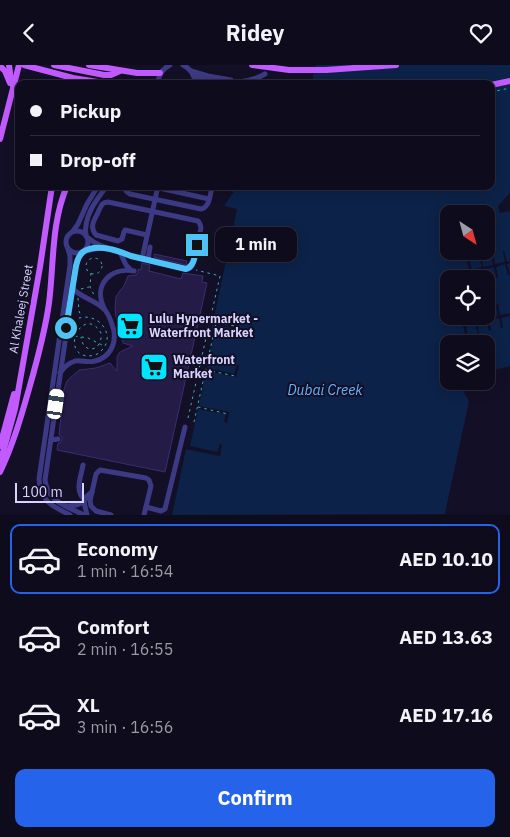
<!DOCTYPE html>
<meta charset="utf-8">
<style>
body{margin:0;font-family:"IBM Plex Sans",sans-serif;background:#1c1929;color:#f1f3f6;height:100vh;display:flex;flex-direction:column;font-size:19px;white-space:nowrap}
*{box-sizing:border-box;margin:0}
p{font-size:16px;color:#9b9ba3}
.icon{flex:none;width:28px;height:28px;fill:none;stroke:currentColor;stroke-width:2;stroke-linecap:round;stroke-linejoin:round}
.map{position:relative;height:450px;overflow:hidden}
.panel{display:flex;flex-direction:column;background:#0e0b1c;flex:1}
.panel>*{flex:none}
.hud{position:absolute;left:15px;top:15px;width:480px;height:110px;border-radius:10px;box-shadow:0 2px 12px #0003,0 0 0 1px #2e2b3b;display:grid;align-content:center;height:110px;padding:0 15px;background:#0e0b1c}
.needle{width:32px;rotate:144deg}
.fabs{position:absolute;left:440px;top:140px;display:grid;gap:10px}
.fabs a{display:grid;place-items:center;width:55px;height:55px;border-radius:10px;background:#0e0b1c;box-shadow:0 2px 12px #0003,0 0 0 1px #2e2b3b;font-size:25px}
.scale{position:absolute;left:15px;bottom:12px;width:69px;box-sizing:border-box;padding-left:5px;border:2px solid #d9d4ff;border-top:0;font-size:14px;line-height:18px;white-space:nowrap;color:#d9d4ff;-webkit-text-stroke:4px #130f26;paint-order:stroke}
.end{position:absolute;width:22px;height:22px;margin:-11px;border:6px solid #4fc3f7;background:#111;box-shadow:0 0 0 2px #111}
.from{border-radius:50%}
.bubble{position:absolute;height:35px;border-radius:10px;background:#0e0b1c;box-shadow:0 2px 12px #0003,0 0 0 1px #2e2b3b;font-size:16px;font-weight:800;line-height:35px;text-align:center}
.car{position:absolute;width:15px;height:30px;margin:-15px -8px;border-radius:6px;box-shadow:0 0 4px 1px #0007;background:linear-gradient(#fff 24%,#345 0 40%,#fff 0 76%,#345 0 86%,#fff 0)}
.hud b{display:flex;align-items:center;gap:18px;height:48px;font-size:19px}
.hud b+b{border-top:1px solid #2e2b3b}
.hud i{width:12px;height:12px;background:#f1f3f6}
ul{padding:9px 0 0;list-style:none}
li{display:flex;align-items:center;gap:15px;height:70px;margin:0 10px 8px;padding:0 5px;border:2px solid transparent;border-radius:10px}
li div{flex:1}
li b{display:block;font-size:19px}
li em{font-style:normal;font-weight:800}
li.active{border-color:#2563eb}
li>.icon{width:45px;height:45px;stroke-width:1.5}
.cta{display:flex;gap:10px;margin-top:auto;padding:10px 15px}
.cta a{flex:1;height:58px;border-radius:10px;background:#2563eb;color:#fff;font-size:20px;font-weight:800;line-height:58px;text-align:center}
header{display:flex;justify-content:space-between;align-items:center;height:65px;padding:0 15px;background:#0e0b1c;font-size:22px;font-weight:800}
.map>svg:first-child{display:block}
</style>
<header><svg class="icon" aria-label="back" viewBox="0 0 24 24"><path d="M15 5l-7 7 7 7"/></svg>Ridey<svg class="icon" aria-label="heart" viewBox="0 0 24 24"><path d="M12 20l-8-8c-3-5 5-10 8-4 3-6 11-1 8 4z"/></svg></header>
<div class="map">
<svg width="510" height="450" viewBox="0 0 510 450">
<rect width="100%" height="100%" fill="#130f26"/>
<path fill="#0c2248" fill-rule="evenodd" d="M 316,0 L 510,0 L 510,128 L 498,141 L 500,148 L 510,146 L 510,301 L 486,307 L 486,279 L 449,279 L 449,316 L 460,316 L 460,320 L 470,336 L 445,449 L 172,450 L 237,144 L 224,141 L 233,128 L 231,121 L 491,121 L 491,19 L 311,19 ZM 449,149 L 486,149 L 486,186 L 449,186 ZM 449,214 L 486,214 L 486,251 L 449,251 Z"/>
<g fill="#130f26">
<polygon points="503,186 504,186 507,197 510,196 510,198 507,199 510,210 508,210 505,199 496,202 498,212 496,213 494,202 484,204 486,214 484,214 482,205 472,207 473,214 471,214 466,192 468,191 472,205 482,202 479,191 481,191 483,202 493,200 491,189 493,188 495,199 505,197"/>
<polygon points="498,239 500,250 510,248 510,251 501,253 503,263 501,263 499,253 489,255 491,265 489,266 487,256 477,258 479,268 478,269 475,258 466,260 468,274 466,274 461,251 463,251 465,258 475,256 474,251 476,251 477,255 486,253 486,242 489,253 498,251 496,240"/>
<polygon points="215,256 237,260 236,264 216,260 207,303 234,309 237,300 239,301 236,312 206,306 199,341 229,347 227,358 224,357 226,349 198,344 190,381 217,387 220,379 222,379 220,391 186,384 209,276 210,273 211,273"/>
<polygon points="460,316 463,316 462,320 472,336 447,450 445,449 469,336 460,320"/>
</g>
<g fill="#241b47" stroke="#3b2d73">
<polygon points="154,189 187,196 186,200 154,192"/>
<polygon points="142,198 150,200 149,206 181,214 183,208 203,211 202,217 207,218 165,407 57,385 58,378 60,378 62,375 62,372 59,370 64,324 67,316 79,305 96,303 110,298 117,306 117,292 119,288 122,286 133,281 123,278 116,252 115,243 116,232 119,227 124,221 128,211 136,210 138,207 138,204 141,205"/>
</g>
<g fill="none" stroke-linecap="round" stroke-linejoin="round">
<g stroke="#2fb8b0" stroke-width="1" stroke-dasharray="2.5 4" stroke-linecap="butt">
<polyline points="491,27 510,23"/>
<circle cx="94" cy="201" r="8"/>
<polyline points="91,208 90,222 94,230"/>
<polyline points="81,224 89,222"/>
<polyline points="78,233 79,246 81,251"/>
<path d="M 73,256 C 94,242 119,269 101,286 C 98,290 92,291 87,291 C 59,287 84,239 101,268 C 103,287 83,290 81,272"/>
<polyline points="75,271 88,273 104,281"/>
<polyline points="206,305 235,311"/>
<polyline points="198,342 228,349"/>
<polyline points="188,353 220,211 196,205"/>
<polyline points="194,357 216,258 235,261"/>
</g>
<g stroke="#3d3a85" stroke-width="5">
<path d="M 183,0 C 191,4 195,10 195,19"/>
<polyline points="191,6 208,11 231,15"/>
<path d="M 193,9 C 198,11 202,14 208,15 C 224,20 250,18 265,9"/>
<path d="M 158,19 C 158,10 162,4 170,0"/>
<path d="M 125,121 L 126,126 L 130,129 L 201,144 C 210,142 210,130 212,121"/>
<polyline points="150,121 209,134"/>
<circle cx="77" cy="177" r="11"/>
<polyline points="73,166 78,159 87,139 98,121"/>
<path d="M 86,171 C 83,152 96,135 107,121"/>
<path d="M 88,173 C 101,184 115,183 129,190 L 184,204 C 188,205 190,204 192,201 L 201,163 L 200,159 L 198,156 L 108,137 C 101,138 102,140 99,145 C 96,154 88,160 96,170 L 118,176 L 122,174 L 124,167 L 125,165 L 147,170"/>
<path d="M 68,184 L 70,191 L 70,200 L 39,414 C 40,436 52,441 70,450"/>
<polyline points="84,186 102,183"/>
<path d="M 82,187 L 78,194 L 76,201 L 45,415 C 48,437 66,441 84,450"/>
<polyline points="120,187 126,200 131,205"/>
<polyline points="142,194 158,121"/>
<polyline points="148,195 150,182"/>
<path d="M 104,243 C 93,220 110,202 134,206"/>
<path d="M 60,308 C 64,302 69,298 75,296 C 82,295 88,298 95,296 C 109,293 116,280 114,266 C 112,259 110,251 105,245 C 96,235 81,233 72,223"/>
<polyline points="51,375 58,374"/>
<path d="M 83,400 C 81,412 74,426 85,435"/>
<polyline points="67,441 77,440 84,437"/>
<polyline points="146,442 161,446 165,444 185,362"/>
<polyline points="87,450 84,437 86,432 92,427"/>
<polyline points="111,450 96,446 91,441 90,436 96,409 100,405 146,413 149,415 151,421 144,450"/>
</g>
<g stroke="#c25bff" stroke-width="6">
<polyline points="24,0 73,13 110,19"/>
<polyline points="54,0 104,10 111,10 120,6"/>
<polyline points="89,0 137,8 160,8"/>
<polyline points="0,1 5,6 10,18"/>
<polyline points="326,5 396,0"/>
<polyline points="491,20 510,16"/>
<polyline points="0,74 19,0"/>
<polyline points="0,381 14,329"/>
<polyline points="0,398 15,344 40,202 52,121"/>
<path d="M 0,407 C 13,380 21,352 29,324 C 37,296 45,267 49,238 C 54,199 51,158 67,121"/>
</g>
<g stroke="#c25bff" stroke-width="6">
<polyline points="9,0 11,16 19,34"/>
<polyline points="252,0 289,5 326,5"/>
</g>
</g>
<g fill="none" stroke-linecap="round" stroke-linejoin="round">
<path stroke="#4fc3f7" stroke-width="6" d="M 66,263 L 76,201 C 77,196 79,190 83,187 C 96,178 119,186 131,191 L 186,204 C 195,201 195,189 197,180"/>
</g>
<defs>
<symbol id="supermarket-square" viewBox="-11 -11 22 22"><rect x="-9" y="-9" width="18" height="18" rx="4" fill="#00e5ff" stroke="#130f26"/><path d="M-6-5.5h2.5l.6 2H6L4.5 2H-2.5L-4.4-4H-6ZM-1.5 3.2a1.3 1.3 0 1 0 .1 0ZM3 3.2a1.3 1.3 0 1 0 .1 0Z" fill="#111"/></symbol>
</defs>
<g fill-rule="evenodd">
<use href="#supermarket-square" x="114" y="245" width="32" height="32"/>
<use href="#supermarket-square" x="138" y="286" width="32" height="32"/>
</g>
<g text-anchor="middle" stroke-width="4" stroke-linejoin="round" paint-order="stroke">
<g font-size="12" fill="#d9d4ff" stroke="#130f26">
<text transform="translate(21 244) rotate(-80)" y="4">Al Khaleej Street</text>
</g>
<g font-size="12" font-weight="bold" fill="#d9d4ff" stroke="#130f26" text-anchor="start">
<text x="149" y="258">Lulu Hypermarket -<tspan x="149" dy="14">Waterfront Market</tspan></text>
<text x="173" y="299">Waterfront<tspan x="173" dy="14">Market</tspan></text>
</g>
<g font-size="14" font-style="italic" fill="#62b6ff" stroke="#130f26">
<text x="325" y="330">Dubai Creek</text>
</g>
</g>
</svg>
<div class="fabs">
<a><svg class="needle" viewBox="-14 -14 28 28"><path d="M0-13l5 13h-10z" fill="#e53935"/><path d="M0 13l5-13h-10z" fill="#9b9ba3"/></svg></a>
<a><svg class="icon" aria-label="locate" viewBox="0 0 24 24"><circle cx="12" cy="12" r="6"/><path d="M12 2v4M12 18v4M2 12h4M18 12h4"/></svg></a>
<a><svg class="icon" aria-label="layers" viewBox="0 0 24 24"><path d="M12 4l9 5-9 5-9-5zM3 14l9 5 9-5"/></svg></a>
</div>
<div class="scale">100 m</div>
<i class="end from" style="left:66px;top:263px"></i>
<i class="end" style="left:197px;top:180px"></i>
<div class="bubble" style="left:215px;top:162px;width:82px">1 min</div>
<i class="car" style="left:56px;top:339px;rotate:8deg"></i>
<div class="hud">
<b><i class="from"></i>Pickup</b>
<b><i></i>Drop-off</b>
</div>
</div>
<section class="panel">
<ul>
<li class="active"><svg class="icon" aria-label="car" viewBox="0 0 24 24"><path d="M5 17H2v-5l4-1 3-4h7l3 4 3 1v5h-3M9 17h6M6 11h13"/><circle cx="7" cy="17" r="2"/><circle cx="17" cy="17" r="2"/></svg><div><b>Economy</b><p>1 min · 16:54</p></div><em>AED 10.10</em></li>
<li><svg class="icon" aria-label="car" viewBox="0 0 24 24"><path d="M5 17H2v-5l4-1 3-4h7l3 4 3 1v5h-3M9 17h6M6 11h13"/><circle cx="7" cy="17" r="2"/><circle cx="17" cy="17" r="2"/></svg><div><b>Comfort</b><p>2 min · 16:55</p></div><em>AED 13.63</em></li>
<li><svg class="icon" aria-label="car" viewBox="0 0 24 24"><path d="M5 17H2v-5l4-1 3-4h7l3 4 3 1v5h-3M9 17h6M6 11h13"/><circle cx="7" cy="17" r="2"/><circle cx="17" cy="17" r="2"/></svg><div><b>XL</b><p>3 min · 16:56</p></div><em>AED 17.16</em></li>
</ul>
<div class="cta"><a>Confirm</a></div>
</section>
